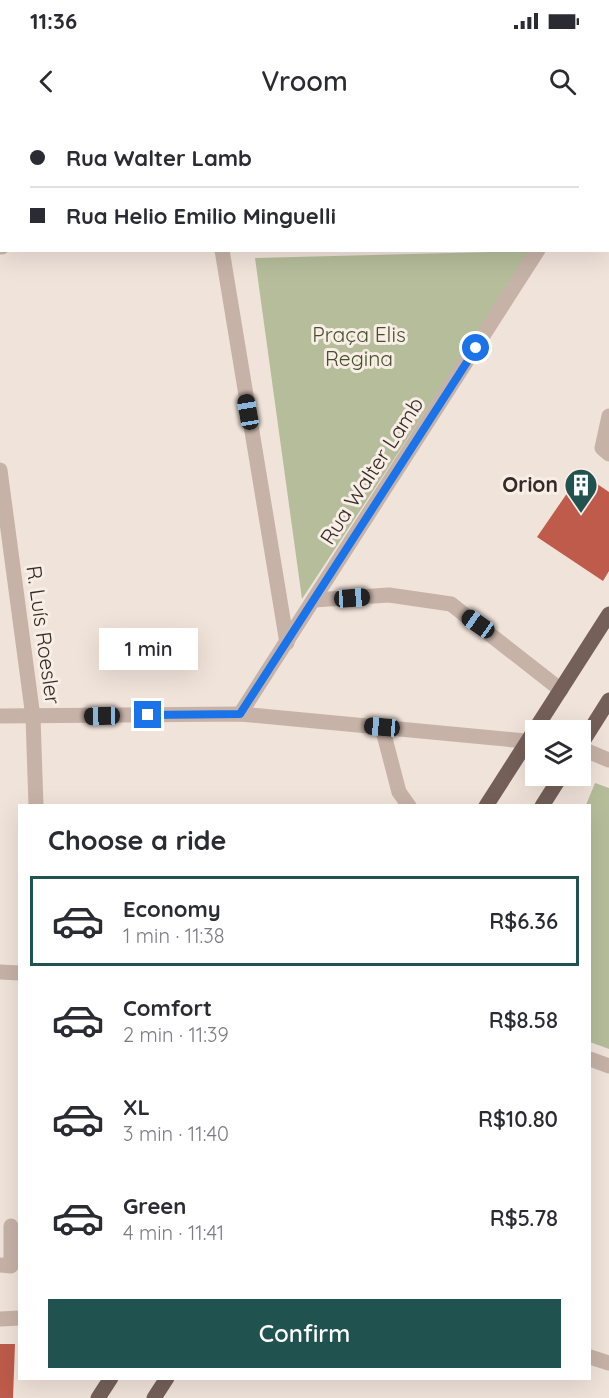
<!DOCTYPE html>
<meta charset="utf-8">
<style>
body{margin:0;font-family:Quicksand,sans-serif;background:#f7f7f7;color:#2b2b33;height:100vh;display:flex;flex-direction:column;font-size:22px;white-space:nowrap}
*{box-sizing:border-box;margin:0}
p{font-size:20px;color:#7c7c81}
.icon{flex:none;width:33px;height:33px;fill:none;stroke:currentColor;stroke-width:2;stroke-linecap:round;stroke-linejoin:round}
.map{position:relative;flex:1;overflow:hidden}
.sheet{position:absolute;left:18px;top:684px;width:573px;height:576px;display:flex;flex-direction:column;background:#fff;border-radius:0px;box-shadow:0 6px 24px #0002}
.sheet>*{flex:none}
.top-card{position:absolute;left:0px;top:0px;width:609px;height:132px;box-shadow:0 6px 24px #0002;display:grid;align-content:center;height:132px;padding:0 30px;background:#fff}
.buttons{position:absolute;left:525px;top:600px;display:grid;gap:12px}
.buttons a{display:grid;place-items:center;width:66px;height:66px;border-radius:0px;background:#fff;box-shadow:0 6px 24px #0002;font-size:30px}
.end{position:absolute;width:27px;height:27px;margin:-14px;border:8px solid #1a73e8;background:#fff;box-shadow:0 0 0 3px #fff}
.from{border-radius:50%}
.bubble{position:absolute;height:42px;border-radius:0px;background:#fff;box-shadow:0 6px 24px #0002;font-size:20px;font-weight:600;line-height:42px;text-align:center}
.car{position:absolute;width:18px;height:36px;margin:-18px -9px;border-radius:8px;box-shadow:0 0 4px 2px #0007;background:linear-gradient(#222 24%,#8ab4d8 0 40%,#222 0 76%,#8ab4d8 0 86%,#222 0)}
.top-card b{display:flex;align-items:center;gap:21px;height:57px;font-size:22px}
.top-card b+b{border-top:2px solid #e1e1e2}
.top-card i{width:15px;height:15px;background:#2b2b33}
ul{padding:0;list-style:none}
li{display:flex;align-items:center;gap:18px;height:90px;margin:0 12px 9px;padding:0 18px;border:3px solid transparent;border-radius:0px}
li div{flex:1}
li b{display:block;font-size:22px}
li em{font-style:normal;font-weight:600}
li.on{border-color:#205250}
li>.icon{width:54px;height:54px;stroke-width:1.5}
h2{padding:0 30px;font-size:27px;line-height:72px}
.button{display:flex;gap:12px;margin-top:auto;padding:12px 30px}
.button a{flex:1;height:69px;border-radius:0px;background:#205250;color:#fff;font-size:24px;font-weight:600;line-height:69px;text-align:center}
.status{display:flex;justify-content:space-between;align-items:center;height:42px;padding:0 30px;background:#fff;direction:ltr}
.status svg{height:16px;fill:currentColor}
header{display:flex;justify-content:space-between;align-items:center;height:78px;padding:0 30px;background:#fff;font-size:27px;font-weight:600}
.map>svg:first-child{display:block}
</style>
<div class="status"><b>11:36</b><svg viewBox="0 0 49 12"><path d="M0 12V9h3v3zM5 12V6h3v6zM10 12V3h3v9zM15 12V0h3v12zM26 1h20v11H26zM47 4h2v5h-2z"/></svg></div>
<header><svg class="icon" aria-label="back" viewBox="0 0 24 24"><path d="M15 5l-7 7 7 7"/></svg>Vroom<svg class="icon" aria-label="search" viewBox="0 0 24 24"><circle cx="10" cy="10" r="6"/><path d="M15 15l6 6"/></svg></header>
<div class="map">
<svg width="609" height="1278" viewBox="0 0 609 1278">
<rect width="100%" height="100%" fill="#f0e3da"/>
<g fill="#b5bd9b">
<polygon points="531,131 302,479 255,138"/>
<polygon points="595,663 609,668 609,929 590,922 590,686 586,685"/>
</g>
<g fill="#be5b4a">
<polygon points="581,353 609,372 609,451 603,461 537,417"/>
<polygon points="0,1224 15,1224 13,1278 0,1278"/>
</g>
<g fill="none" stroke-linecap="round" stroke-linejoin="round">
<g stroke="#c7b2a7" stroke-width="15">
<polyline points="202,0 202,2"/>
<polyline points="547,0 547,2"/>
<polyline points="608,115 609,115"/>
<polyline points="0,127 2,127"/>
<polyline points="222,130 287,523"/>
<polyline points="609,296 602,328 609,334"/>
<polyline points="0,350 33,597 36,686"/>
<polyline points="314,480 389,475 451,484 561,570"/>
<polyline points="240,594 538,130"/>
<polyline points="0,596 240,594 536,622"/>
<polyline points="382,607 399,672 409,686"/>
<polyline points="580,628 609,640"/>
<polyline points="0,852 20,853"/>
<polyline points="590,939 609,946"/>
<polyline points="0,1145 11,1146 11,1106"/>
<polyline points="0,1199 20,1198"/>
<polyline points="590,1237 609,1243"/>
</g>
<g stroke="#756059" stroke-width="15">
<polyline points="580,626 609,580"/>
<polyline points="486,686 609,494"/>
<polyline points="542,686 561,656"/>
<polyline points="98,1278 111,1258"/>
<polyline points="154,1278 167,1258"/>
</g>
</g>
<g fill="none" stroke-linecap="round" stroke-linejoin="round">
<polyline stroke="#1a73e8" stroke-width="8" points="148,595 240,594 476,228"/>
</g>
<defs>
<symbol id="building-pin" viewBox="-11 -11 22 30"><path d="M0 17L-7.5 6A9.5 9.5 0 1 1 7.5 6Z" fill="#205250" stroke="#f8eee6"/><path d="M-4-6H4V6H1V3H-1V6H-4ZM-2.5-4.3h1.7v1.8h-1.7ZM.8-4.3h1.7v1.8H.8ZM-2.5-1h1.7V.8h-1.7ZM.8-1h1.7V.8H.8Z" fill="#fff"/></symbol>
</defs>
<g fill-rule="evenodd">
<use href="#building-pin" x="562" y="346" width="38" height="52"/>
</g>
<g text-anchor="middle" stroke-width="6" stroke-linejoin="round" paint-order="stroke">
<g font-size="21" fill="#47502d" stroke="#f8eee6">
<text x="359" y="222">Praça Elis<tspan x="359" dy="24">Regina</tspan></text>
</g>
<g font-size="21" fill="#342a27" stroke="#f8eee6">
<text transform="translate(372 351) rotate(-57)" y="7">Rua Walter Lamb</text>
<text transform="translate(43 515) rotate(82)" y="7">R. Luís Roesler</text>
</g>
<g font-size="21" font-weight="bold" fill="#342a27" stroke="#f8eee6" text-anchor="end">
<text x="558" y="372">Orion</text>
</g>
</g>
</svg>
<div class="buttons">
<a><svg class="icon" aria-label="layers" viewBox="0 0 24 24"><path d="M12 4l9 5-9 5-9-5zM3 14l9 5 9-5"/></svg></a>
</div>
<i class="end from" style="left:476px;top:228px"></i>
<i class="end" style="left:148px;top:595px"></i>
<div class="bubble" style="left:99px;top:508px;width:99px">1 min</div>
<i class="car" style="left:248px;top:292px;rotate:350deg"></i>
<i class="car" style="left:352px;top:478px;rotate:86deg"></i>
<i class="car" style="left:478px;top:504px;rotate:305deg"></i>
<i class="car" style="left:102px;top:596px;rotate:269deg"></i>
<i class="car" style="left:382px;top:607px;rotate:275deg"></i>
<div class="top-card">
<b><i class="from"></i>Rua Walter Lamb</b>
<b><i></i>Rua Helio Emilio Minguelli</b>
</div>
<section class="sheet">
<h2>Choose a ride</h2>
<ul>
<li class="on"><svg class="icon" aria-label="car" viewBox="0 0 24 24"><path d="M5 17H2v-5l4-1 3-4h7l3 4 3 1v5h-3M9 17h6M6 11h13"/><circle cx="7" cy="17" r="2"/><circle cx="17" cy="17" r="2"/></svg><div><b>Economy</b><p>1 min · 11:38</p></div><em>R$6.36</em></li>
<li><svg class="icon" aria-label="car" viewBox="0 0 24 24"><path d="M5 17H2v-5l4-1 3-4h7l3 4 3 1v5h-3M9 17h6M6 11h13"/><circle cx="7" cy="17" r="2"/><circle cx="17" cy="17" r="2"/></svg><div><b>Comfort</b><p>2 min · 11:39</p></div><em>R$8.58</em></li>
<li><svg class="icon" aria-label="car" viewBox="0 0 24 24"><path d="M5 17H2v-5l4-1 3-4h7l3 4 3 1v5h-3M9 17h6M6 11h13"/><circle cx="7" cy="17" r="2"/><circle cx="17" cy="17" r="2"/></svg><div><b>XL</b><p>3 min · 11:40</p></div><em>R$10.80</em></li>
<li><svg class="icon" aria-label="car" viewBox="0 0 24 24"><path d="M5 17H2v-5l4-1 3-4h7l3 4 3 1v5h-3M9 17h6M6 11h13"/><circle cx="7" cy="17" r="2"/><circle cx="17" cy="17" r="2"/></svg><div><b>Green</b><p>4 min · 11:41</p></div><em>R$5.78</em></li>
</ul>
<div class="button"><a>Confirm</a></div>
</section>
</div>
